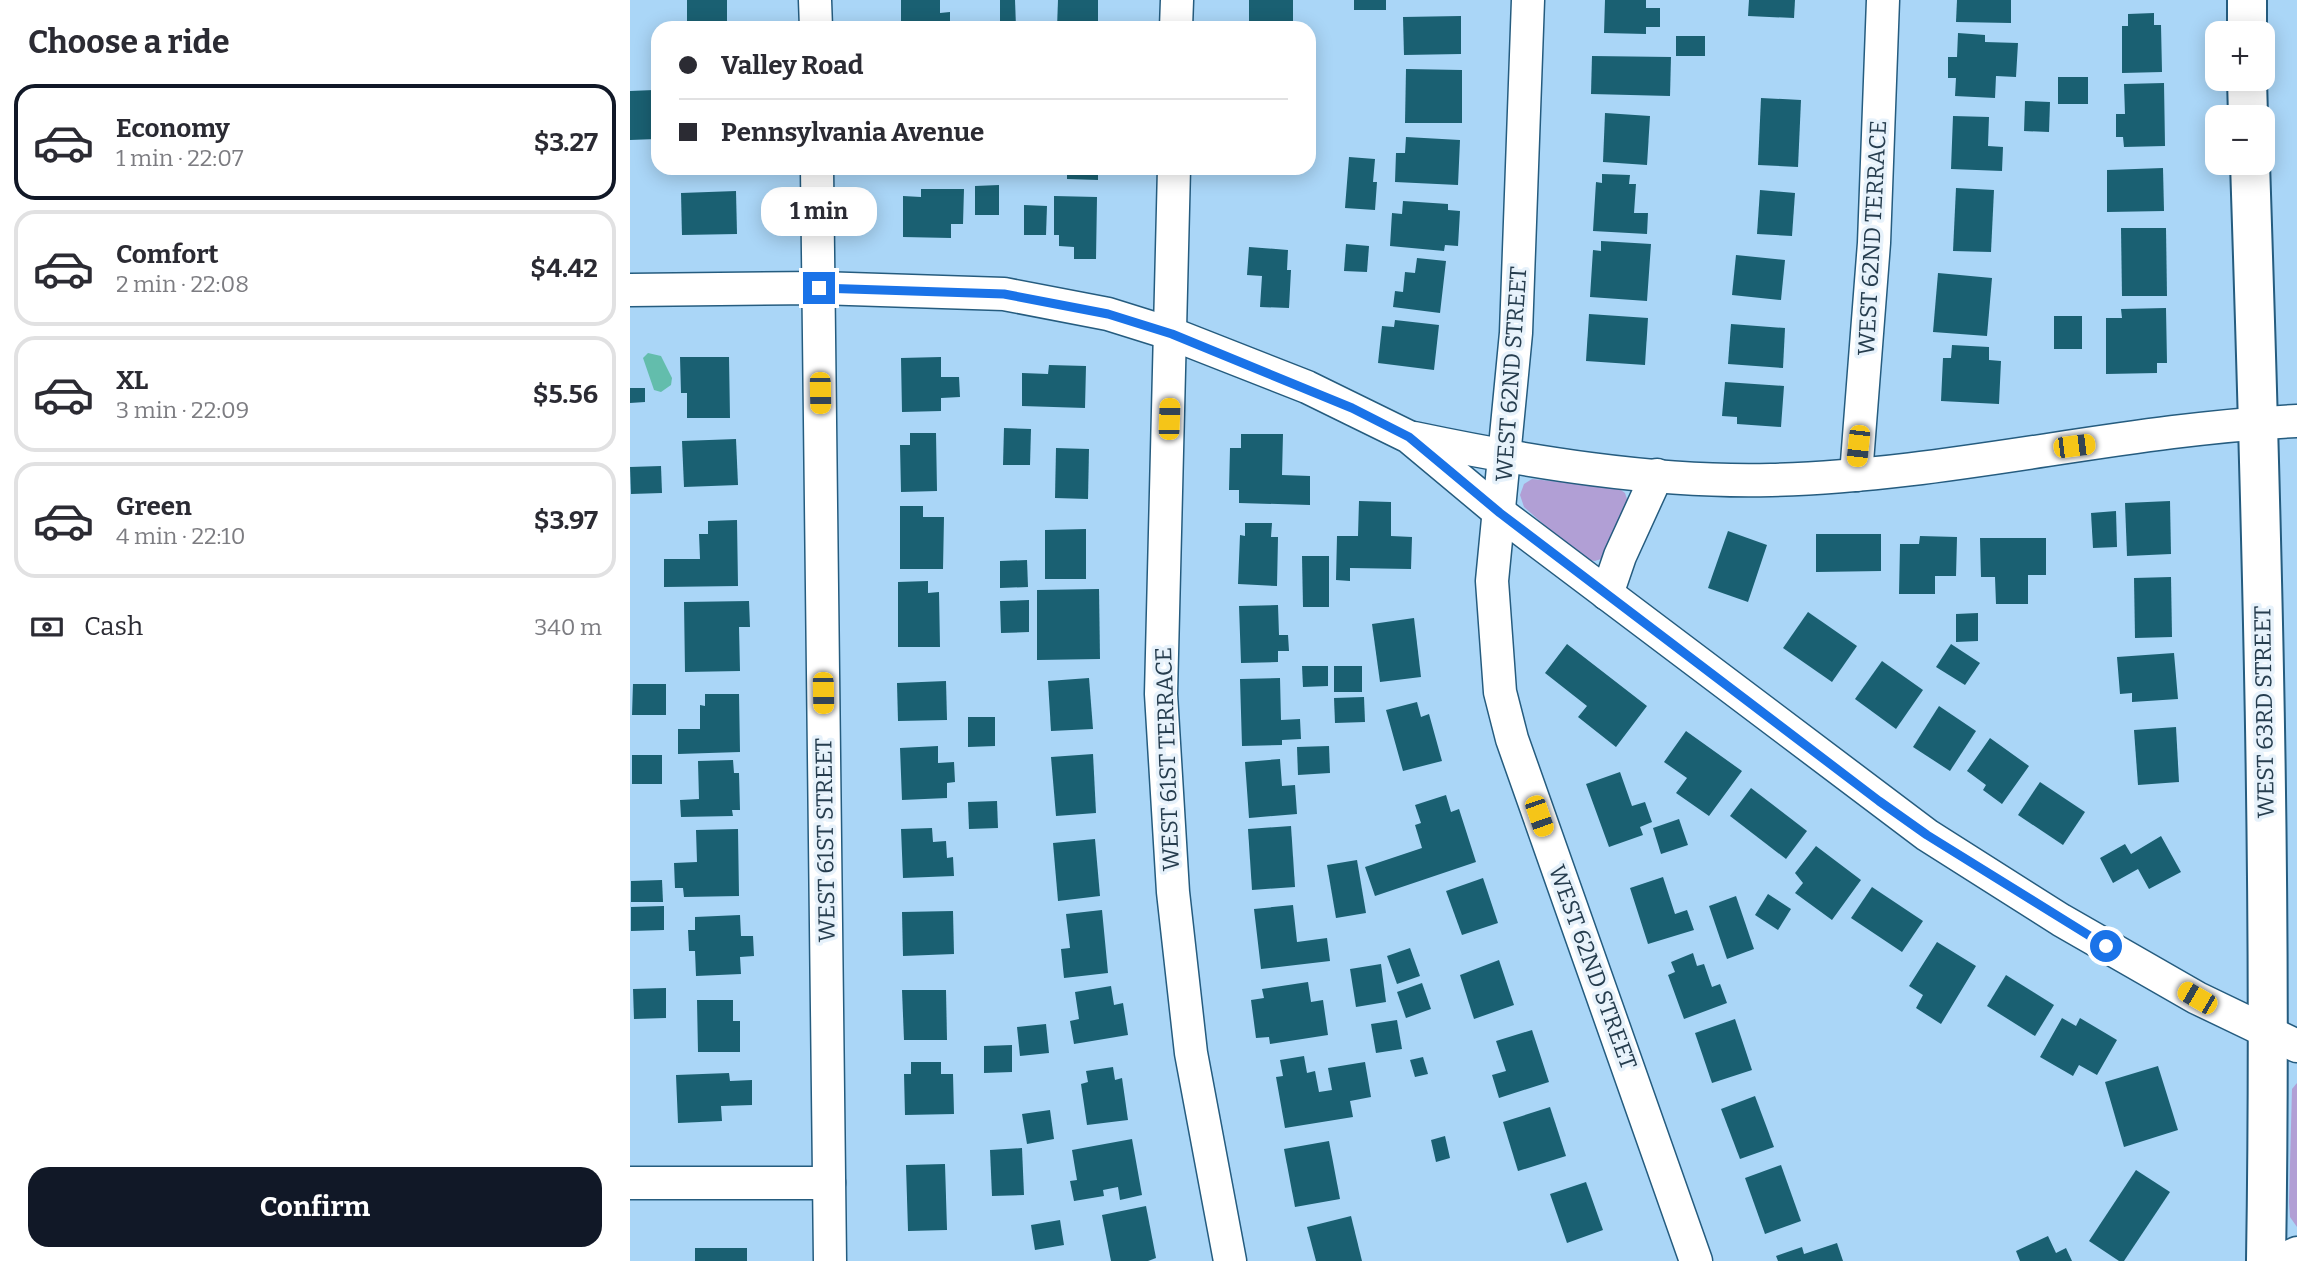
<!DOCTYPE html>
<meta charset="utf-8">
<style>
body{margin:0;font-family:Bitter,serif;background:#f7f7f7;color:#2b2b33;height:100vh;display:flex;flex-direction:column;font-size:26px;white-space:nowrap}
*{box-sizing:border-box;margin:0}
p{font-size:23px;color:#7c7c81}
.icon{flex:none;width:38px;height:38px;fill:none;stroke:currentColor;stroke-width:2;stroke-linecap:round;stroke-linejoin:round}
.map{position:relative;flex:1;overflow:hidden}
.panel{display:flex;flex-direction:column;background:#fff;width:630px}
.panel>*{flex:none}
.banner{position:absolute;left:21px;top:21px;width:665px;height:154px;border-radius:21px;box-shadow:0 4px 18px #0003;display:grid;align-content:center;height:154px;padding:0 28px;background:#fff}
.controls{position:absolute;left:1575px;top:21px;display:grid;gap:14px}
.controls a{display:grid;place-items:center;width:70px;height:70px;border-radius:14px;background:#fff;box-shadow:0 4px 18px #0003;font-size:35px}
.end{position:absolute;width:32px;height:32px;margin:-16px;border:9px solid #1a73e8;background:#fff;box-shadow:0 0 0 4px #fff}
.from{border-radius:50%}
.bubble{position:absolute;height:49px;border-radius:21px;background:#fff;box-shadow:0 4px 18px #0003;font-size:23px;font-weight:700;line-height:49px;text-align:center}
.car{position:absolute;width:21px;height:42px;margin:-21px -10px;border-radius:9px;box-shadow:0 0 5px 2px #0007;background:linear-gradient(#f5c518 24%,#345 0 40%,#f5c518 0 76%,#345 0 86%,#f5c518 0)}
.banner b{display:flex;align-items:center;gap:24px;height:66px;font-size:26px}
.banner b+b{border-top:2px solid #e1e1e2}
.banner i{width:18px;height:18px;background:#2b2b33}
ul{padding:0;list-style:none}
li{display:flex;align-items:center;gap:21px;height:116px;margin:0 14px 10px;padding:0 14px;border:4px solid #e1e1e2;border-radius:21px}
li div{flex:1}
li b{display:block;font-size:26px}
li em{font-style:normal;font-weight:700}
li.on{border-color:#111827}
li>.icon{width:63px;height:63px;stroke-width:1.5}
h2{padding:0 28px;font-size:32px;line-height:84px}
.pay{display:flex;align-items:center;gap:18px;height:77px;padding:0 28px;font-size:26px}
.pay p{margin-inline-start:auto}
.button{display:flex;gap:14px;margin-top:auto;padding:14px 28px}
.button a{flex:1;height:80px;border-radius:21px;background:#111827;color:#fff;font-size:28px;font-weight:700;line-height:80px;text-align:center}
main{display:flex;flex:1;min-height:0}
.map>svg:first-child{display:block}
</style>
<main>
<section class="panel">
<h2>Choose a ride</h2>
<ul>
<li class="on"><svg class="icon" aria-label="car" viewBox="0 0 24 24"><path d="M5 17H2v-5l4-1 3-4h7l3 4 3 1v5h-3M9 17h6M6 11h13"/><circle cx="7" cy="17" r="2"/><circle cx="17" cy="17" r="2"/></svg><div><b>Economy</b><p>1 min · 22:07</p></div><em>$3.27</em></li>
<li><svg class="icon" aria-label="car" viewBox="0 0 24 24"><path d="M5 17H2v-5l4-1 3-4h7l3 4 3 1v5h-3M9 17h6M6 11h13"/><circle cx="7" cy="17" r="2"/><circle cx="17" cy="17" r="2"/></svg><div><b>Comfort</b><p>2 min · 22:08</p></div><em>$4.42</em></li>
<li><svg class="icon" aria-label="car" viewBox="0 0 24 24"><path d="M5 17H2v-5l4-1 3-4h7l3 4 3 1v5h-3M9 17h6M6 11h13"/><circle cx="7" cy="17" r="2"/><circle cx="17" cy="17" r="2"/></svg><div><b>XL</b><p>3 min · 22:09</p></div><em>$5.56</em></li>
<li><svg class="icon" aria-label="car" viewBox="0 0 24 24"><path d="M5 17H2v-5l4-1 3-4h7l3 4 3 1v5h-3M9 17h6M6 11h13"/><circle cx="7" cy="17" r="2"/><circle cx="17" cy="17" r="2"/></svg><div><b>Green</b><p>4 min · 22:10</p></div><em>$3.97</em></li>
</ul>
<div class="pay"><svg class="icon" aria-label="cash" viewBox="0 0 24 24"><path d="M3 7h18v10H3z"/><circle cx="12" cy="12" r="2"/></svg>Cash<p>340 m</p></div>
<div class="button"><a>Confirm</a></div>
</section>
<div class="map">
<svg width="1667" height="1261" viewBox="0 0 1667 1261">
<rect width="100%" height="100%" fill="#aad6f7"/>
<g fill="#b19fd5">
<polygon points="902,479 988,488 995,493 998,502 974,558 965,561 953,559 894,507 890,495 894,484"/>
<polygon points="1667,1083 1667,1227 1660,1217 1659,1202 1662,1089"/>
</g>
<polygon fill="#63bdac" points="18,353 31,356 42,378 41,385 31,392 24,390 13,358"/>
<g fill="#1a6072">
<rect x="57" y="0" width="40" height="27"/>
<polygon points="271,0 310,0 310,13 320,12 320,28 271,28"/>
<polygon points="370,0 385,0 386,27 370,28"/>
<polygon points="428,0 468,0 468,28 427,28"/>
<rect x="619" y="0" width="44" height="27"/>
<rect x="724" y="0" width="32" height="10"/>
<polygon points="975,0 1016,0 1016,8 1030,8 1030,27 1016,27 1016,34 974,33"/>
<polygon points="1119,0 1165,0 1164,18 1118,16"/>
<polygon points="1327,0 1381,0 1381,23 1326,22"/>
<polygon points="1524,13 1524,25 1531,25 1532,72 1492,73 1492,26 1498,26 1498,14"/>
<polygon points="831,16 831,54 774,55 773,17"/>
<polygon points="1328,33 1355,35 1355,42 1388,43 1386,77 1366,76 1365,98 1325,96 1326,78 1318,78 1318,57 1327,57"/>
<rect x="1046" y="36" width="29" height="20"/>
<polygon points="962,56 1041,57 1040,96 961,94"/>
<polygon points="776,69 832,70 832,123 775,123"/>
<rect x="1428" y="77" width="30" height="27"/>
<polygon points="1534,83 1535,146 1494,147 1493,137 1486,137 1486,114 1495,114 1494,84"/>
<polygon points="24,90 26,139 0,140 0,91"/>
<polygon points="1131,98 1171,100 1168,167 1128,165"/>
<polygon points="1395,101 1420,102 1419,132 1394,131"/>
<polygon points="975,113 1020,116 1017,165 973,162"/>
<polygon points="1323,116 1359,117 1358,146 1373,147 1372,171 1321,169"/>
<polygon points="776,137 830,140 828,185 765,182 766,153 775,153"/>
<polygon points="719,157 745,159 743,182 747,182 745,210 715,208"/>
<polygon points="42,168 103,168 103,172 42,173"/>
<polygon points="282,168 331,168 331,174 282,175"/>
<polygon points="437,168 468,168 468,180 437,179"/>
<polygon points="1533,168 1534,211 1477,212 1477,170"/>
<polygon points="972,174 1000,175 999,184 1006,184 1004,213 1018,213 1017,234 963,231 966,182 972,183"/>
<polygon points="369,185 369,215 345,215 345,186"/>
<polygon points="1326,188 1364,190 1361,252 1323,251"/>
<polygon points="291,189 334,189 333,224 321,224 321,238 273,237 273,196 291,197"/>
<polygon points="1130,190 1165,193 1162,236 1127,234"/>
<polygon points="106,191 107,234 52,235 51,193"/>
<polygon points="424,196 467,197 466,259 444,259 444,247 429,246 429,235 424,235"/>
<polygon points="773,201 818,204 818,210 830,211 828,246 815,245 814,251 760,246 762,213 772,214"/>
<polygon points="394,205 417,206 416,235 394,235"/>
<polygon points="1491,228 1536,228 1537,296 1492,296"/>
<polygon points="971,241 1021,244 1017,301 960,297 963,250 971,251"/>
<polygon points="716,244 739,246 737,272 714,271"/>
<polygon points="619,247 658,250 657,270 661,270 659,308 630,307 632,276 617,275"/>
<polygon points="1106,255 1155,260 1151,300 1102,295"/>
<polygon points="787,258 816,261 810,313 763,307 765,291 773,292 775,272 785,273"/>
<polygon points="1308,273 1362,278 1357,336 1303,332"/>
<polygon points="1536,308 1537,363 1527,363 1527,373 1476,374 1476,318 1492,318 1491,309"/>
<polygon points="959,314 1018,318 1015,365 956,361"/>
<rect x="1424" y="316" width="28" height="33"/>
<polygon points="765,320 809,325 804,370 748,363 752,326 764,327"/>
<polygon points="1101,324 1155,328 1153,368 1098,364"/>
<polygon points="1322,345 1359,347 1359,360 1371,361 1369,404 1311,401 1313,358 1321,358"/>
<polygon points="50,357 99,357 100,418 57,418 57,393 51,393"/>
<polygon points="311,357 311,377 329,377 330,397 311,398 311,411 272,412 271,358"/>
<polygon points="419,365 456,366 455,408 392,406 392,373 418,374"/>
<polygon points="1095,382 1154,386 1151,427 1107,424 1107,417 1092,416"/>
<polygon points="0,388 15,388 15,402 0,403"/>
<polygon points="374,428 401,429 400,465 373,465"/>
<polygon points="280,433 306,433 307,491 271,492 270,445 280,445"/>
<polygon points="611,434 653,434 652,475 680,476 680,505 609,503 609,490 599,490 600,448 611,448"/>
<polygon points="106,439 108,485 54,487 52,441"/>
<polygon points="426,448 459,449 458,499 425,498"/>
<polygon points="31,466 32,493 1,494 0,467"/>
<polygon points="729,501 761,502 761,536 782,537 781,569 720,568 720,581 706,580 707,536 728,536"/>
<polygon points="1540,501 1541,554 1497,556 1495,503"/>
<polygon points="270,506 293,506 293,517 314,517 313,569 270,569"/>
<polygon points="1486,511 1487,547 1463,548 1461,513"/>
<polygon points="107,520 108,586 34,587 34,559 70,559 69,534 78,534 78,521"/>
<polygon points="615,523 642,523 641,537 648,537 647,586 608,584 610,535 615,536"/>
<polygon points="456,529 456,579 415,579 415,530"/>
<polygon points="1098,531 1137,545 1118,602 1078,588"/>
<polygon points="1186,534 1251,534 1251,571 1186,572"/>
<polygon points="1290,536 1327,537 1326,576 1305,576 1305,594 1269,594 1270,544 1289,544"/>
<polygon points="1350,538 1416,538 1416,575 1398,575 1398,604 1366,604 1365,577 1351,577"/>
<polygon points="672,556 699,556 699,607 673,607"/>
<polygon points="397,560 398,587 370,588 370,561"/>
<polygon points="1541,577 1542,637 1505,638 1504,578"/>
<polygon points="298,581 298,593 309,592 310,647 268,647 268,582"/>
<polygon points="469,589 470,659 407,660 407,590"/>
<polygon points="399,600 399,632 371,633 370,601"/>
<polygon points="119,601 120,627 109,627 110,671 55,672 54,602"/>
<polygon points="648,605 649,635 658,635 659,651 648,651 648,662 611,663 609,606"/>
<polygon points="1178,612 1227,646 1202,682 1153,648"/>
<polygon points="1348,613 1348,641 1326,642 1326,614"/>
<polygon points="784,618 791,677 750,682 742,624"/>
<polygon points="937,644 1017,706 986,747 948,717 957,706 915,673"/>
<polygon points="1321,644 1350,663 1335,685 1306,667"/>
<polygon points="1544,653 1548,699 1502,702 1502,693 1490,694 1487,657"/>
<polygon points="1252,661 1293,690 1266,729 1225,699"/>
<polygon points="672,666 698,666 698,686 673,687"/>
<rect x="704" y="666" width="28" height="26"/>
<polygon points="459,678 463,729 421,731 418,681"/>
<polygon points="650,678 651,720 670,719 671,739 652,740 652,745 612,746 610,679"/>
<polygon points="316,681 317,720 268,721 267,683"/>
<polygon points="3,684 36,684 36,715 2,715"/>
<polygon points="75,694 109,694 110,752 48,754 48,729 70,729 70,705 75,706"/>
<polygon points="734,697 735,722 705,723 704,698"/>
<polygon points="787,702 791,717 799,714 812,761 773,771 756,710"/>
<polygon points="1309,706 1346,731 1320,771 1283,747"/>
<polygon points="338,717 365,717 365,746 338,747"/>
<polygon points="1546,727 1549,782 1508,785 1504,730"/>
<polygon points="1056,731 1112,771 1079,816 1046,793 1057,778 1034,762"/>
<polygon points="1360,738 1399,766 1372,804 1353,790 1356,785 1337,771"/>
<polygon points="308,746 308,763 324,762 325,782 317,783 317,798 272,800 270,748"/>
<polygon points="699,746 700,773 668,775 667,747"/>
<polygon points="463,754 466,813 426,816 421,757"/>
<rect x="2" y="755" width="30" height="29"/>
<polygon points="650,759 652,786 665,785 667,814 619,818 615,762"/>
<polygon points="103,760 104,773 109,773 110,810 102,810 103,816 51,817 50,800 69,799 68,761"/>
<polygon points="990,772 1002,806 1015,802 1022,822 1010,827 1013,835 979,847 956,784"/>
<polygon points="1410,782 1455,812 1433,845 1388,815"/>
<polygon points="1121,788 1177,831 1156,859 1100,816"/>
<polygon points="816,795 821,812 829,809 846,862 745,896 735,867 792,848 785,825 791,823 785,805"/>
<polygon points="367,801 368,828 339,829 338,802"/>
<polygon points="1049,819 1058,845 1031,854 1023,828"/>
<polygon points="661,826 665,887 622,890 618,829"/>
<polygon points="302,828 303,842 316,841 317,858 323,857 324,876 273,878 271,829"/>
<polygon points="108,829 109,896 54,897 53,888 45,888 44,863 67,862 66,830"/>
<polygon points="1531,836 1551,872 1519,889 1508,869 1483,883 1470,858 1495,844 1501,854"/>
<polygon points="465,839 470,896 428,901 423,843"/>
<polygon points="1186,846 1231,880 1202,920 1165,893 1173,883 1165,873"/>
<polygon points="727,860 736,913 706,918 697,865"/>
<polygon points="1033,877 1045,914 1057,910 1064,930 1018,944 1000,888"/>
<polygon points="853,878 868,923 832,935 816,891"/>
<polygon points="32,880 33,902 1,902 1,881"/>
<polygon points="1242,887 1293,921 1272,952 1221,918"/>
<polygon points="1138,894 1161,909 1148,930 1125,915"/>
<polygon points="1106,896 1124,949 1097,959 1079,906"/>
<polygon points="663,905 667,942 697,938 700,961 631,969 624,909"/>
<polygon points="34,906 34,930 1,931 1,907"/>
<polygon points="472,910 478,973 434,978 431,949 440,948 436,914"/>
<polygon points="323,911 324,954 273,956 272,912"/>
<polygon points="110,915 111,936 123,936 124,956 110,957 111,974 66,976 65,951 59,951 58,930 65,930 65,917"/>
<polygon points="1307,942 1346,966 1311,1024 1286,1008 1293,995 1279,986"/>
<polygon points="780,948 790,976 767,984 757,956"/>
<polygon points="1063,953 1067,966 1074,964 1082,987 1090,984 1097,1003 1054,1019 1038,975 1045,972 1041,962"/>
<polygon points="869,960 884,1005 844,1019 830,975"/>
<polygon points="751,964 756,1002 726,1007 720,969"/>
<polygon points="1376,975 1424,1005 1405,1036 1357,1006"/>
<polygon points="678,982 681,1002 693,1000 698,1035 640,1044 639,1037 626,1038 621,1000 634,998 632,989"/>
<polygon points="792,983 801,1009 776,1018 767,992"/>
<polygon points="481,986 484,1005 493,1003 498,1035 444,1044 440,1021 449,1019 445,992"/>
<polygon points="36,988 36,1018 4,1019 3,989"/>
<polygon points="272,990 316,990 317,1040 274,1040"/>
<polygon points="67,1000 103,1000 103,1021 110,1021 110,1052 68,1052"/>
<polygon points="1432,1018 1446,1026 1450,1018 1487,1040 1467,1075 1449,1065 1443,1076 1410,1057"/>
<polygon points="1105,1019 1122,1070 1082,1083 1065,1033"/>
<polygon points="767,1020 772,1049 746,1053 741,1024"/>
<polygon points="416,1024 419,1053 390,1056 387,1027"/>
<polygon points="902,1030 919,1082 869,1098 862,1075 876,1071 866,1041"/>
<polygon points="382,1045 382,1072 354,1073 354,1046"/>
<polygon points="674,1056 677,1073 685,1071 689,1092 702,1090 698,1068 735,1062 741,1097 720,1101 723,1117 655,1128 646,1077 653,1076 650,1060"/>
<polygon points="793,1057 798,1074 785,1077 780,1060"/>
<polygon points="281,1062 311,1062 311,1074 323,1074 324,1114 275,1115 274,1074 281,1074"/>
<polygon points="1528,1066 1548,1130 1494,1147 1475,1082"/>
<polygon points="483,1067 485,1080 492,1078 498,1120 457,1125 451,1084 458,1082 456,1071"/>
<polygon points="99,1073 100,1081 122,1080 122,1105 91,1106 92,1121 48,1123 46,1075"/>
<polygon points="1125,1096 1144,1147 1110,1159 1091,1109"/>
<polygon points="920,1107 936,1156 888,1171 873,1122"/>
<polygon points="420,1110 424,1139 397,1144 392,1114"/>
<polygon points="815,1136 820,1158 806,1162 801,1140"/>
<polygon points="502,1139 512,1195 490,1200 488,1187 473,1190 474,1196 444,1201 440,1181 447,1180 442,1150"/>
<polygon points="699,1141 710,1199 665,1207 654,1149"/>
<polygon points="392,1148 394,1195 362,1196 360,1150"/>
<polygon points="315,1164 317,1230 278,1231 276,1165"/>
<polygon points="1151,1165 1171,1221 1135,1234 1115,1178"/>
<polygon points="1506,1170 1540,1192 1494,1261 1489,1261 1459,1241"/>
<polygon points="956,1182 973,1230 937,1243 920,1194"/>
<polygon points="516,1206 526,1258 518,1261 481,1261 472,1215"/>
<polygon points="721,1216 732,1261 686,1261 677,1227"/>
<polygon points="430,1220 434,1245 405,1250 401,1225"/>
<polygon points="1418,1236 1426,1253 1436,1248 1442,1261 1390,1261 1386,1251"/>
<polygon points="1207,1243 1213,1261 1148,1261 1146,1256 1172,1247 1174,1254"/>
<rect x="65" y="1248" width="52" height="13"/>
</g>
<g fill="none" stroke-linecap="round" stroke-linejoin="round">
<defs>
<g id="minor">
<polyline points="185,0 186,28"/>
<polyline points="898,0 886,333 862,581 870,692 882,739 1066,1261"/>
<polyline points="546,28 547,0"/>
<polyline points="187,168 200,1261"/>
<polyline points="544,168 531,694 543,892 561,1053 600,1261"/>
<polyline points="0,290 189,288 374,294 478,314 542,334 677,387 779,437 870,513 1297,835 1431,920 1567,998 1667,1046"/>
<path d="M 784,438 C 898,462 1025,483 1141,480 C 1318,476 1491,429 1667,421"/>
<polyline points="1226,475 1244,243 1253,0"/>
<polyline points="977,594 990,556 1027,475"/>
<polyline points="0,1183 199,1183"/>
<polyline points="1651,1261 1667,1253"/>
</g>
<g id="secondary">
<polyline points="1617,0 1617,33"/>
<polyline points="1617,79 1618,117"/>
<path d="M 1620,163 C 1632,529 1642,895 1636,1261"/>
</g>
</defs>
<use href="#minor" stroke="#255c7f" stroke-width="35"/>
<use href="#secondary" stroke="#255c7f" stroke-width="42"/>
<use href="#minor" stroke="#fff" stroke-width="32"/>
<use href="#secondary" stroke="#fff" stroke-width="38"/>
</g>
<g fill="none" stroke-linecap="round" stroke-linejoin="round">
<polyline stroke="#1a73e8" stroke-width="9" points="189,288 374,294 478,314 542,334 722,408 779,437 870,513 1249,801 1297,835 1476,946"/>
</g>
<g text-anchor="middle" stroke-width="7" stroke-linejoin="round" paint-order="stroke">
<g font-size="23" fill="#263d4e" stroke="#e7f2fb">
<text transform="translate(1242 238) rotate(-87)" y="8">WEST 62ND TERRACE</text>
<text transform="translate(881 374) rotate(-86)" y="8">WEST 62ND STREET</text>
<text transform="translate(1634 712) rotate(-91)" y="8">WEST 63RD STREET</text>
<text transform="translate(537 759) rotate(-92)" y="8">WEST 61ST TERRACE</text>
<text transform="translate(195 840) rotate(-91)" y="8">WEST 61ST STREET</text>
<text transform="translate(963 967) rotate(70)" y="8">WEST 62ND STREET</text>
</g>
</g>
</svg>
<div class="controls">
<a>+</a>
<a>−</a>
</div>
<i class="end from" style="left:1476px;top:946px"></i>
<i class="end" style="left:189px;top:288px"></i>
<div class="bubble" style="left:131px;top:187px;width:116px">1 min</div>
<i class="car" style="left:190px;top:393px;rotate:179deg"></i>
<i class="car" style="left:539px;top:419px;rotate:2deg"></i>
<i class="car" style="left:1228px;top:446px;rotate:186deg"></i>
<i class="car" style="left:1444px;top:446px;rotate:83deg"></i>
<i class="car" style="left:193px;top:693px;rotate:179deg"></i>
<i class="car" style="left:909px;top:816px;rotate:161deg"></i>
<i class="car" style="left:1567px;top:998px;rotate:300deg"></i>
<div class="banner">
<b><i class="from"></i>Valley Road</b>
<b><i></i>Pennsylvania Avenue</b>
</div>
</div>
</main>
